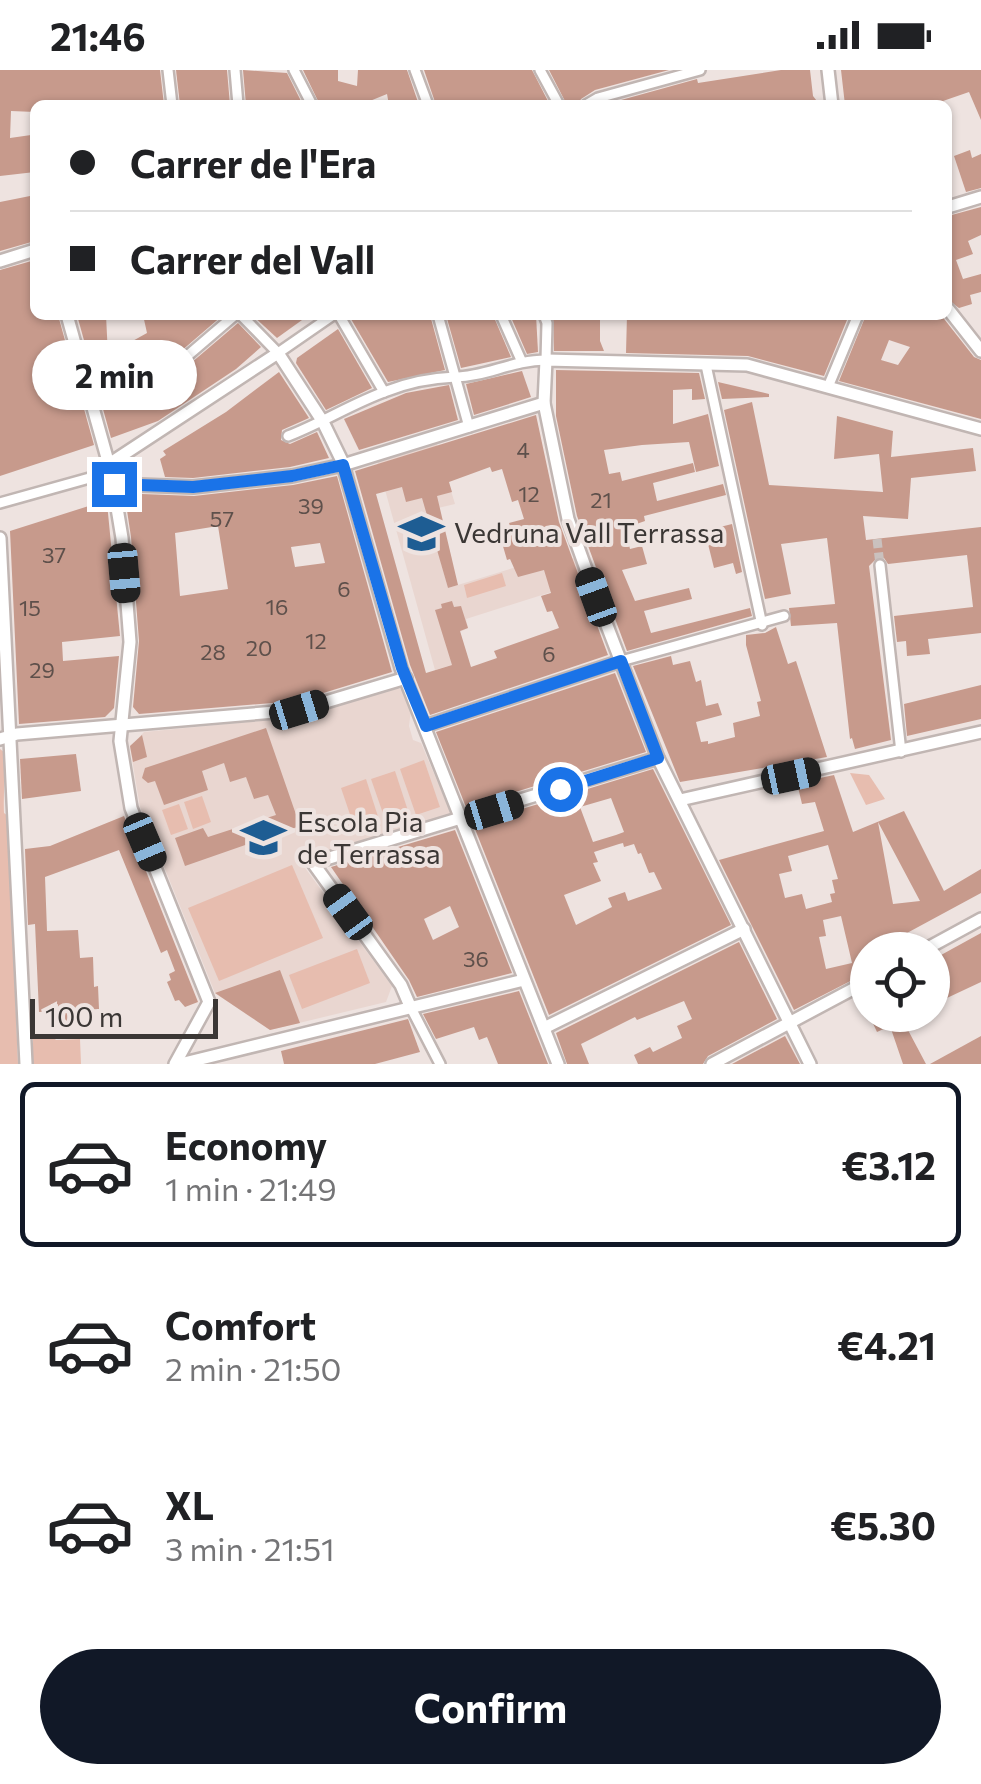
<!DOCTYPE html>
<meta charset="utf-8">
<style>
body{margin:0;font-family:Commissioner,sans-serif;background:#f2f2f2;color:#202124;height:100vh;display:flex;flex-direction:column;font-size:38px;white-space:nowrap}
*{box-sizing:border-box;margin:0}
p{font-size:32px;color:#757577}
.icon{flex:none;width:55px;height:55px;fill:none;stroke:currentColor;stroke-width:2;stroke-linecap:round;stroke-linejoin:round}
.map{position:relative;height:994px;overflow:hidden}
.details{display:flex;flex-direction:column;background:#fff;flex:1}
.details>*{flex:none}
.guide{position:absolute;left:30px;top:30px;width:922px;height:220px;border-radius:15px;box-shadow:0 2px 8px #0004;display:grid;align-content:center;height:220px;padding:0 40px;background:#fff}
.tools{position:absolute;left:850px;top:862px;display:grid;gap:20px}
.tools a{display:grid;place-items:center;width:100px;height:100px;border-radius:50%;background:#fff;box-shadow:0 2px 8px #0004;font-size:50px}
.scale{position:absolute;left:30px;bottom:25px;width:188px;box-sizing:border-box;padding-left:10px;border:5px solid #3b3735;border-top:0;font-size:28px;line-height:35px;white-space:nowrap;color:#3b3735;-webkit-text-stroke:8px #eee3e0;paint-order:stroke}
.end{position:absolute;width:45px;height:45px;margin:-22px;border:12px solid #1a73e8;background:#fff;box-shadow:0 0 0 5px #fff}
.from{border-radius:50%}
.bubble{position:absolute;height:70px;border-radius:35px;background:#fff;box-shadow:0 2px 8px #0004;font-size:32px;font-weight:700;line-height:70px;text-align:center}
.car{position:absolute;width:30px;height:60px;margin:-30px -15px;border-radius:12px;box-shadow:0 0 8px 2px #0007;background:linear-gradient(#222 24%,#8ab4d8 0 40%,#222 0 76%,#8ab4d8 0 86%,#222 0)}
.guide b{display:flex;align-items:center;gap:35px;height:95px;font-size:38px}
.guide b+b{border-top:2px solid #e0e0e0}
.guide i{width:25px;height:25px;background:#202124}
ul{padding:18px 0 0;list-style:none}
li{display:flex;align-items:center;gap:30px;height:165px;margin:0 20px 15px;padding:0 20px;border:5px solid transparent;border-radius:15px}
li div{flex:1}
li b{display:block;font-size:38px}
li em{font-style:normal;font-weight:700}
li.current{border-color:#111827}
li>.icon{width:90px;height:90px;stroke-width:1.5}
.action{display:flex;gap:20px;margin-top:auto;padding:20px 40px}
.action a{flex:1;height:115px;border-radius:60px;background:#111827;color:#fff;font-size:40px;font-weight:700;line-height:115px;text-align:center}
.status{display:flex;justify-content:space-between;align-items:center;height:70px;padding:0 50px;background:#fff;direction:ltr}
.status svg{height:28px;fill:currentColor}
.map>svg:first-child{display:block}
</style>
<div class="status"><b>21:46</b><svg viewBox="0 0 49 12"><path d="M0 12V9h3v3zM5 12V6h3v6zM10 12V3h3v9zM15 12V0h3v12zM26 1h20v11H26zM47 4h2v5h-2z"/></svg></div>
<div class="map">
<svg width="981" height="994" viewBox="0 0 981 994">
<rect width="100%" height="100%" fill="#eee3e0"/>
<g fill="#e9d6d0">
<polygon points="437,374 455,434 438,438 452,490 441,493 448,518 523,495 526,503 574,488 583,512 466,549 468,558 460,562 468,590 435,600 377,391"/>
<polygon points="396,617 402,620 411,640 409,656 413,670 421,673 452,746 300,791 392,916 386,932 270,960 215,923 140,737 130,677 144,662 301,647"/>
</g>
<g fill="#e7bdaf">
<polygon points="502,503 506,516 467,528 464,515"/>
<path d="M 0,679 L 5,683 C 6,701 3,721 4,743 L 8,746 L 18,994 L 0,994 Z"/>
<polygon points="424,690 440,737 416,745 400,699"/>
<polygon points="395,701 410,747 387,755 371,709"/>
<polygon points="850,703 869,705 885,729 866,735"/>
<polygon points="366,709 381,756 357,765 341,718"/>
<polygon points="202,726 211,752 193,759 184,732"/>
<polygon points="179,734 188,759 171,765 162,740"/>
<polygon points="292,795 323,868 219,911 188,838"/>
<polygon points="357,879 370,913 302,939 289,905"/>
<polygon points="52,966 56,970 80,969 81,994 33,994 33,969"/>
</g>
<g fill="#c79a8c" fill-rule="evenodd">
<polygon points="0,0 160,0 164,35 138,35 138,30 110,32 110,35 35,35 35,42 11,41 10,68 31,65 32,73 35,72 35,102 0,106"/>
<polygon points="176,0 227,0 230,35 180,35"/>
<polygon points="243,0 287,3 303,35 246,35"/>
<polygon points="303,0 338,0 338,11 357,16 358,0 407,0 419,35 389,35 387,24 360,35 320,35"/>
<polygon points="424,0 532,0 550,35 436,35"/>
<polygon points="549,0 669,0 595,20 581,29 578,35 567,35"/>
<polygon points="781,0 810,0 813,26 820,35 603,35 697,9 698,13"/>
<polygon points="841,0 981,0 981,50 969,22 943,31 945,35 845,35"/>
<polygon points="970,80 972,88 981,84 981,118 966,122 954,86"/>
<polygon points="35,125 35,171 0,181 0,132"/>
<polygon points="981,137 981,165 968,171 973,184 956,190 963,209 981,204 981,222 970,225 972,234 959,238 948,230 948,146"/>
<polygon points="35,190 35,245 58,245 94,375 0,406 0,200"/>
<polygon points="77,245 106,245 108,286 117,318 145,302 129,273 147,263 143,245 223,245 180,282 178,289 184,295 191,293 238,253 261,277 236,299 158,351 111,368"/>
<polygon points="252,245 309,245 277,268"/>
<polygon points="357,245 430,245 445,300 388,312 351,249"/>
<polygon points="446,245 493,245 511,287 461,298"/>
<polygon points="510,245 536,245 538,282 527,284"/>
<polygon points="553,245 600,245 600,271 604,281 554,281"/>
<polygon points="627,245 849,245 824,306 748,286 626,283"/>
<path d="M 866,245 L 941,245 L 974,287 L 981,290 L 981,349 L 839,311 ZM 889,270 L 910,277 L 898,295 L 881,290 Z"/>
<polygon points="338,259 372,318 326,340 296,293 297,288"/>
<polygon points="556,300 699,303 705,329 692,330 692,319 673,320 673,354 708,344 719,396 696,402 689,372 642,375 604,380 609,404 620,402 622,411 693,393 695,402 653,413 657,431 723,414 726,425 644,446 645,451 625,458 630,479 642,476 647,494 622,500 635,531 689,518 692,529 644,541 651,563 750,538 752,546 627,581 577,446 556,346"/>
<polygon points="522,301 531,327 474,345 466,314"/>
<polygon points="279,302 309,348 282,360 281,370 290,374 317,362 329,388 290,397 193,408 165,407 160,389 166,385 163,381 226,342"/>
<polygon points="718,312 769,324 769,327 722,329"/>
<polygon points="449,315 458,350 359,380 344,349 406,323"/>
<polygon points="752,332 769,415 883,422 879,384 834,389 837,346 893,361 891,387 973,378 976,401 911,408 908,449 863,446 866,470 981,457 981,563 928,569 930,584 907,586 906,571 897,572 894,546 973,537 967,485 888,494 884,488 878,487 869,496 891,670 855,679 852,668 850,669 837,553 791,556 789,538 835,534 827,468 781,474 791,524 765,529 724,340"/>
<path d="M 536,345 L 559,452 L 608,585 L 430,645 L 410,595 L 355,401 ZM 490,397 L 492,402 L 502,399 L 512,432 L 518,430 L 524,449 L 509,453 L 512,462 L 500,466 L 507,490 L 510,489 L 518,507 L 544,500 L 551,523 L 541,526 L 547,542 L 552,541 L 559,558 L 494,581 L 497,588 L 471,597 L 460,561 L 468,558 L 461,536 L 454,537 L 452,531 L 441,534 L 442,538 L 435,540 L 452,595 L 426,603 L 376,424 L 402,417 L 406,432 L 422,428 L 448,518 L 458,515 L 437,426 L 452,422 L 449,412 Z"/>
<path d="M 337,406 L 392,602 L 297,631 L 139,644 L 133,637 L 139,571 L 131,467 L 125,427 L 142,424 L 194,426 L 293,415 ZM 218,456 L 228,519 L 180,526 L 175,463 ZM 320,473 L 325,493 L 295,497 L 291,477 Z"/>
<polygon points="107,433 120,566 62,572 63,591 119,586 114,638 105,647 19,654 10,461 95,434"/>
<polygon points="732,454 742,502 736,504 733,493 714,498 707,470 702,471 700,462"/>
<polygon points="776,557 788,594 796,591 827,687 680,712 633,596 671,586 673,595 690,591 696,612 701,610 706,636 718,633 722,645 696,652 701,672 708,671 708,674 735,667 733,653 760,646 757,632 761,631 746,575 746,565 765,563"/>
<polygon points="615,603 646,682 466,737 436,662"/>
<polygon points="981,615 981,649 907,666 904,634"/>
<polygon points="266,658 300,756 185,796 175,768 203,758 208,767 276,745 268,725 254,729 246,707 230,712 224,693 202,701 208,720 164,735 155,711 148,713 142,708 145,698"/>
<polygon points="142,665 147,687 133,692 130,676"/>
<polygon points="76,684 81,721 22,729 20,689"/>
<path d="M 653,699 L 731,855 L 549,945 L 473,754 ZM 611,728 L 624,762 L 616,765 L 619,774 L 623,773 L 624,777 L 634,774 L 638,784 L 641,783 L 649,803 L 654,802 L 662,819 L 628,831 L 625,822 L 608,828 L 612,837 L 576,855 L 564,825 L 601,811 L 593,793 L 598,792 L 594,782 L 619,774 L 616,765 L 593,772 L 580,737 Z"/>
<path d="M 834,705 L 853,762 L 904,741 L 944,821 L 981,799 L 981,823 L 907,863 L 911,880 L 868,880 L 868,902 L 794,940 L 719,790 L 824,761 L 815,732 L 802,734 L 797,713 ZM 878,752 L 920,831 L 893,834 ZM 828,775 L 838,809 L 832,810 L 835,823 L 830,824 L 832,832 L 806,839 L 802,824 L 785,828 L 779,804 L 792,801 L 788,786 ZM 841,846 L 852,893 L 826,899 L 819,867 L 826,866 L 823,850 Z"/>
<polygon points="124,746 198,932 185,937 179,930 175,931 167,912 171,910 169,904 175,901 167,880 161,883 119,780 45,807 47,861 78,860 80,888 93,887 94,917 98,916 99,939 82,940 69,953 56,941 39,942 35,854 28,855 25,779 50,776"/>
<path d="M 455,760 L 512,903 L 417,927 L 409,910 L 331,797 ZM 450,836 L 459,857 L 433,870 L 424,849 Z"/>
<polygon points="981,863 981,912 932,935 932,890"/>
<polygon points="739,872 777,949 708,986 703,994 638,994 634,985 650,977 653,982 682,968 677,956 692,949 684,931 637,950 635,947 581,974 589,994 567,994 556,963"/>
<polygon points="280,900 300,953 270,960 215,923"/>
<polygon points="519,921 548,994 498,994 487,967 479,970 474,957 436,969 423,944"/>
<polygon points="869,945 900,945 926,994 903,994 890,956 877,962"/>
<polygon points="408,949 420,982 375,994 284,994 281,981"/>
<polygon points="785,966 800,994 732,994"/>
<polygon points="981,966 981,994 930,994"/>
</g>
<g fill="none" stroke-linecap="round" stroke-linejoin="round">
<polyline stroke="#cac1be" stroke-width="9" stroke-dasharray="9 4.5" stroke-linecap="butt" points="877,469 880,495"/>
<defs>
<g id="pedestrian">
<polyline points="168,0 172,35"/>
<polyline points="235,0 238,35"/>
<polyline points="294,0 312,35"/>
<polyline points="415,0 428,35"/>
<polyline points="540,0 559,35"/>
<polyline points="586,35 598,28 700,0"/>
<polyline points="241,245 278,283"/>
<polyline points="339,245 384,322"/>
<polyline points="438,245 469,357"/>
<polyline points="501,245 521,290"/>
<polyline points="278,283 333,245"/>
<polyline points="186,287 235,245"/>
<polyline points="706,295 762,555"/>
<polyline points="828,317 858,245"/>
<path d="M 288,366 C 322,353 353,333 387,321 C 410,312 431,308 455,307 C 485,307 513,290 546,290 L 547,253 L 544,245"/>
<polyline points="0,433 111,402"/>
<polyline points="880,495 901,682"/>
<polyline points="621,591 784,546"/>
<polyline points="410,936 440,994"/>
</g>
<g id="minor">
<polyline points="828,0 832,35"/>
<polyline points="948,137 981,127"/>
<polyline points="0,191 35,180"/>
<polyline points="948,239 981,281"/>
<polyline points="67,245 111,402 122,468 130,572 120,671 131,738 209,932 175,994"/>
<polyline points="109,394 278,283 323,352 342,391 401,598 558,994"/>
<polyline points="114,414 193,417 292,406 343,395 544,333"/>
<polyline points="0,468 26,994"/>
<polyline points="425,656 621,591"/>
<polyline points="0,669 17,664 299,640 406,608"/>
<polyline points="680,730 981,662"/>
<polyline points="924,880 981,849"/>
<polyline points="410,936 401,915 313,793 658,688"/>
<polyline points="544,958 744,859"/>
<polyline points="180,994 524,910"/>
<polyline points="712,994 868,911"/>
<polyline points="810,994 658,688 596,527 568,449 544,333 546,290 747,295 981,359"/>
</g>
</defs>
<use href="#pedestrian" stroke="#c1b6b3" stroke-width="14"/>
<use href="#minor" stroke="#c1b6b3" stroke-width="16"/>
<use href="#pedestrian" stroke="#fff" stroke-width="9"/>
<use href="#minor" stroke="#fff" stroke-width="11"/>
</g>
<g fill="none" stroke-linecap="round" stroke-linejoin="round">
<polyline stroke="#1a73e8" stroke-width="12" points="114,414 193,417 292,406 343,395 402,598 426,656 621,591 658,688 560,719"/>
</g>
<defs>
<symbol id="school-bare" viewBox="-9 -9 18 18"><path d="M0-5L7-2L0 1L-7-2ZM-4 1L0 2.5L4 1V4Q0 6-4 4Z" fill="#1e5d93" stroke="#eee3e0" stroke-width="2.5" paint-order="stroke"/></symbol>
</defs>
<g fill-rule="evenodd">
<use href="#school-bare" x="390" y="432" width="63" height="63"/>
<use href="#school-bare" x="232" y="736" width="63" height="63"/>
</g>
<g text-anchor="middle" stroke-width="8" stroke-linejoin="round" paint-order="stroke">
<g font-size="22" fill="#5e504b">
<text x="523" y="388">4</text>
<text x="529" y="432">12</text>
<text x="601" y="438">21</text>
<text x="311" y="444">39</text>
<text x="222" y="457">57</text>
<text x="54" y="493">37</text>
<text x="344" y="527">6</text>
<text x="277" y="545">16</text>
<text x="30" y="546">15</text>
<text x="316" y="579">12</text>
<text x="259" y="586">20</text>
<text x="213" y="590">28</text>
<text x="549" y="592">6</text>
<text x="42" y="608">29</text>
<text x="476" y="897">36</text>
</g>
<g font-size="28" fill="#3b3735" stroke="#eee3e0" text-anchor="start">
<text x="454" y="473">Vedruna Vall Terrassa</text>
<text x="297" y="762">Escola Pia<tspan x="297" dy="32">de Terrassa</tspan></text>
</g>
</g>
</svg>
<div class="tools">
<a><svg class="icon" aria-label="locate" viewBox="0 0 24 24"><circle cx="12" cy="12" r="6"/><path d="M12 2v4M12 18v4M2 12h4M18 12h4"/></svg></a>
</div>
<div class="scale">100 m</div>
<i class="end from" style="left:560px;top:719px"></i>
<i class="end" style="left:114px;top:414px"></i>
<div class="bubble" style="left:32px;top:270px;width:165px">2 min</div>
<i class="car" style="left:124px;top:503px;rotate:175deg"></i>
<i class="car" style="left:596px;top:527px;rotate:340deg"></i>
<i class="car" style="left:299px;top:640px;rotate:73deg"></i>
<i class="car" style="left:791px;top:706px;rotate:78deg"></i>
<i class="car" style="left:494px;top:740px;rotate:73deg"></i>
<i class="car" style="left:145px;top:772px;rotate:157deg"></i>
<i class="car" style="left:348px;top:842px;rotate:324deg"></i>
<div class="guide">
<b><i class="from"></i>Carrer de l'Era</b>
<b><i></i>Carrer del Vall</b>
</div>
</div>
<section class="details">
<ul>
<li class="current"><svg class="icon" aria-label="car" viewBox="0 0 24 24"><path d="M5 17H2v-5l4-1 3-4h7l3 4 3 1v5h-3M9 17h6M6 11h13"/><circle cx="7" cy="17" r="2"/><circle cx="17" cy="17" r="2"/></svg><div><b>Economy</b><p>1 min · 21:49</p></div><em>€3.12</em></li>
<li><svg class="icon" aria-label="car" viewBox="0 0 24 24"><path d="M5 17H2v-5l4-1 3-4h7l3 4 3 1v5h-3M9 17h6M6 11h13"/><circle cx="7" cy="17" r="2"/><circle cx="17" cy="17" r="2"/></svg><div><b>Comfort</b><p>2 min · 21:50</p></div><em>€4.21</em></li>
<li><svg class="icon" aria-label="car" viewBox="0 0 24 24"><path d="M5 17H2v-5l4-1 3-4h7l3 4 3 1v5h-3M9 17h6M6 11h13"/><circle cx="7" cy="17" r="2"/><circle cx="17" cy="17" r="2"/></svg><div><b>XL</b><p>3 min · 21:51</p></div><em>€5.30</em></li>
</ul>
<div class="action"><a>Confirm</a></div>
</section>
